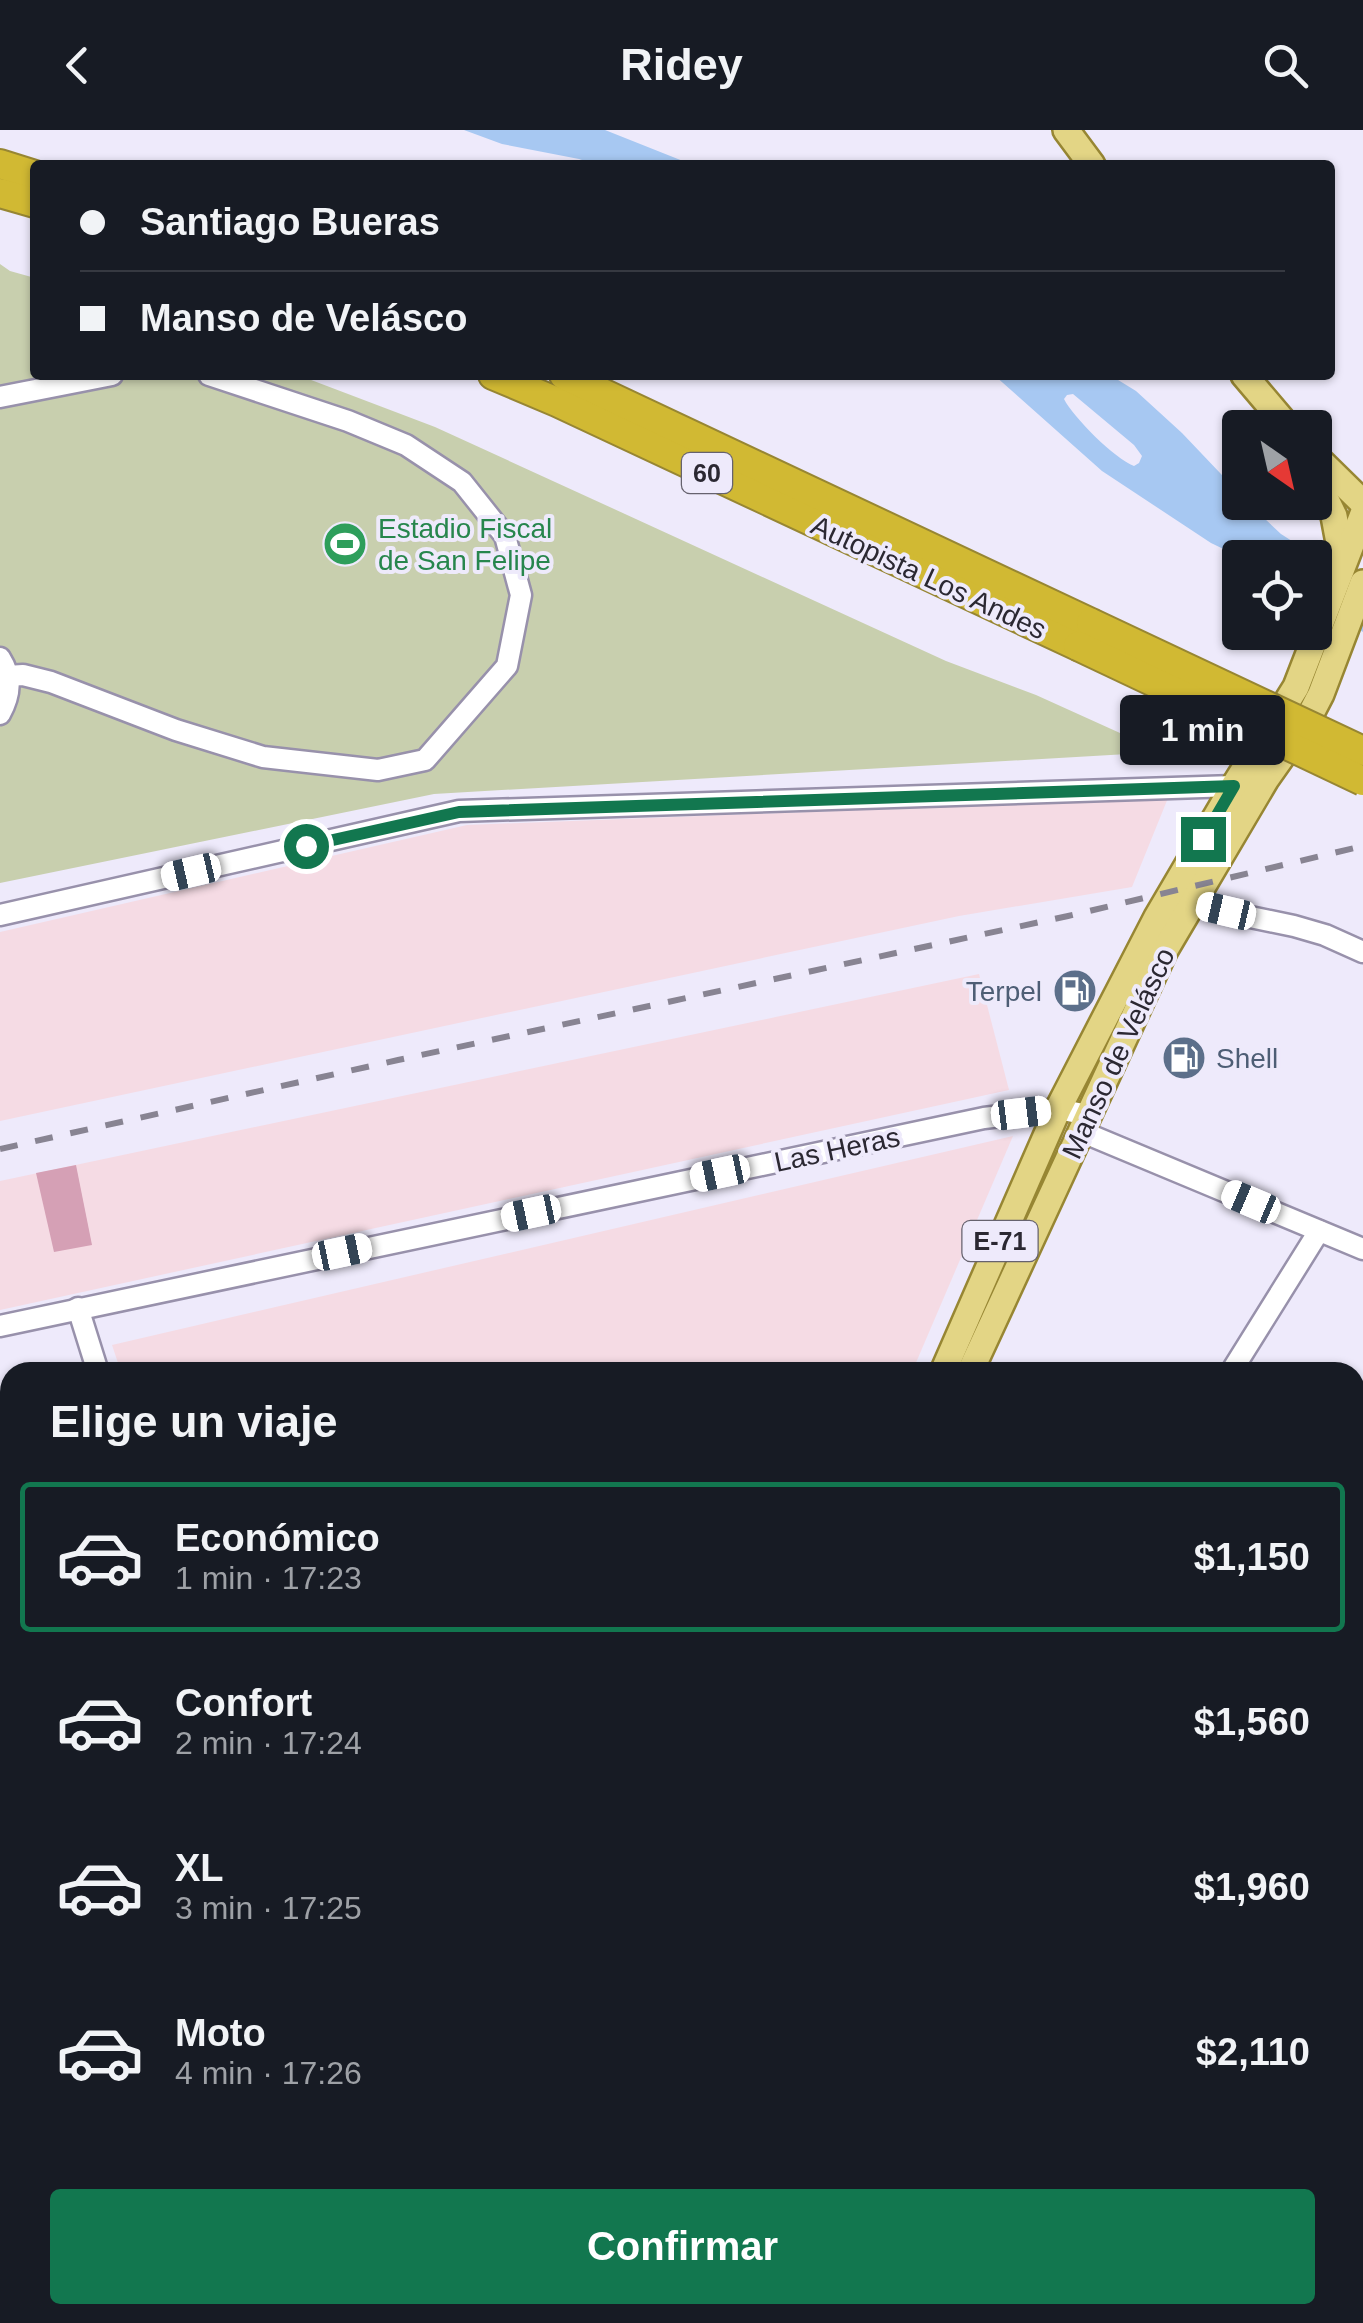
<!DOCTYPE html>
<html lang="es">
<meta charset="utf-8">
<style>
body{margin:0;font-family:Arial,sans-serif;background:#20242c;color:#f1f3f6;height:100vh;display:flex;flex-direction:column;font-size:38px;white-space:nowrap}
*{box-sizing:border-box;margin:0}
p{font-size:32px;color:#9ea1a6}
.icon{flex:none;width:55px;height:55px;fill:none;stroke:currentColor;stroke-width:2;stroke-linecap:round;stroke-linejoin:round}
.map{position:relative;flex:1;overflow:hidden}
.details{position:absolute;left:0px;top:1232px;width:1365px;height:962px;display:flex;flex-direction:column;background:#171b24;border-radius:30px 30px 0 0;box-shadow:0 2px 8px #0004}
.details>*{flex:none}
.guide{position:absolute;left:30px;top:30px;width:1305px;height:220px;border-radius:10px;box-shadow:0 2px 8px #0004;display:grid;align-content:center;height:220px;padding:0 50px;background:#171b24}
.needle{width:65px;rotate:146deg}
.tools{position:absolute;left:1222px;top:280px;display:grid;gap:20px}
.tools a{display:grid;place-items:center;width:110px;height:110px;border-radius:10px;background:#171b24;box-shadow:0 2px 8px #0004;font-size:50px}
.end{position:absolute;width:45px;height:45px;margin:-22px;border:12px solid #12774f;background:#fff;box-shadow:0 0 0 5px #fff}
.from{border-radius:50%}
.bubble{position:absolute;height:70px;border-radius:10px;background:#171b24;box-shadow:0 2px 8px #0004;font-size:32px;font-weight:800;line-height:70px;text-align:center}
.car{position:absolute;width:30px;height:60px;margin:-30px -15px;border-radius:12px;box-shadow:0 0 8px 2px #0007;background:linear-gradient(#fff 24%,#345 0 40%,#fff 0 76%,#345 0 86%,#fff 0)}
.guide b{display:flex;align-items:center;gap:35px;height:95px;font-size:38px}
.guide b+b{border-top:2px solid #363941}
.guide i{width:25px;height:25px;background:#f1f3f6}
ul{padding:0;list-style:none}
li{display:flex;align-items:center;gap:30px;height:150px;margin:0 20px 15px;padding:0 30px;border:5px solid transparent;border-radius:10px}
li div{flex:1}
li b{display:block;font-size:38px}
li em{font-style:normal;font-weight:800}
li.on{border-color:#12774f}
li>.icon{width:90px;height:90px;stroke-width:1.5}
h2{padding:0 50px;font-size:45px;line-height:120px}
.button{display:flex;gap:20px;margin-top:auto;padding:20px 50px}
.button a{flex:1;height:115px;border-radius:10px;background:#12774f;color:#fff;font-size:40px;font-weight:800;line-height:115px;text-align:center}
header{display:flex;justify-content:space-between;align-items:center;height:130px;padding:0 50px;background:#171b24;font-size:45px;font-weight:800}
.map>svg:first-child{display:block}
</style>
<header><svg class="icon" aria-label="back" viewBox="0 0 24 24"><path d="M15 5l-7 7 7 7"/></svg>Ridey<svg class="icon" aria-label="search" viewBox="0 0 24 24"><circle cx="10" cy="10" r="6"/><path d="M15 15l6 6"/></svg></header>
<div class="map">
<svg width="1363" height="2193" viewBox="0 0 1363 2193">
<rect width="100%" height="100%" fill="#eeeafb"/>
<g fill="#f5dbe4">
<polygon points="1168,668 1132,757 959,786 0,991 0,802 467,695"/>
<polygon points="979,844 1009,960 0,1180 0,1051"/>
<polygon points="1013,1006 912,1242 121,1242 112,1215"/>
<polygon points="1363,1575 1363,2053 1355,2056 1355,1577"/>
<polygon points="411,2185 848,2185 850,2193 414,2193"/>
<polygon points="899,2185 973,2185 950,2193 901,2193"/>
</g>
<g fill="#c8cfae">
<polygon points="0,134 10,141 35,148 35,245 298,245 435,297 946,531 1036,565 1162,622 434,664 0,753"/>
<polygon points="1363,2084 1363,2161 1355,2163 1355,2087"/>
<polygon points="1218,2185 1283,2185 1257,2193 1221,2193"/>
</g>
<g fill="#a7c8f2" fill-rule="evenodd">
<polygon points="464,0 605,0 693,35 597,35 579,29 502,14"/>
<path d="M 994,245 L 1110,245 L 1136,261 L 1182,303 L 1240,364 L 1240,372 L 1248,373 L 1281,404 L 1309,422 L 1363,452 L 1363,502 L 1315,472 L 1315,428 L 1240,427 L 1211,413 L 1102,341 ZM 1073,264 L 1134,315 L 1142,326 L 1139,333 L 1134,336 C 1115,329 1073,287 1064,269 L 1067,265 Z"/>
</g>
<polygon fill="#d5a0b5" points="76,1035 92,1115 54,1122 36,1043"/>
<g fill="none" stroke-linecap="round" stroke-linejoin="round">
<defs>
<g id="minor">
<polyline points="0,267 112,245"/>
<path d="M 0,528 C 12,547 11,564 0,584"/>
<polyline points="8,546 23,545 51,552 176,600 263,627 378,640 425,630 507,536 521,465 505,406 462,352 406,315 348,291 209,245"/>
<polyline points="1183,773 1294,796 1325,805 1363,822"/>
<polyline points="0,785 459,681 1234,656 1246,653"/>
<polyline points="1080,1001 1363,1119"/>
<polyline points="78,1178 98,1242"/>
<polyline points="0,1196 984,988 1058,979 1088,985"/>
<polyline points="1231,1242 1319,1101"/>
<polyline points="1355,1338 1363,1335"/>
<polyline points="1355,1493 1363,1491"/>
<polyline points="1355,2065 1363,2063"/>
<polyline points="1355,2169 1363,2167"/>
<polyline points="388,2185 390,2193"/>
<polyline points="967,2193 992,2185"/>
<polyline points="1280,2193 1305,2185"/>
</g>
<g id="major">
<polyline points="1066,0 1092,35"/>
<polyline points="1244,245 1289,298"/>
<polyline points="1315,326 1363,373"/>
<polyline points="1315,347 1334,386 1342,429"/>
<polyline points="943,1242 1058,979 1157,787 1234,656 1296,557 1363,384"/>
<polyline points="970,1242 1165,820 1266,649 1307,591 1321,564 1363,453"/>
<polyline points="862,2185 865,2193"/>
<polyline points="884,2185 886,2193"/>
</g>
<g id="highway">
<polyline points="0,34 35,45"/>
<polyline points="0,63 35,73"/>
<polyline points="493,245 557,272 1078,516"/>
<polyline points="564,245 1091,493"/>
</g>
</defs>
<use href="#minor" stroke="#9891ab" stroke-width="25"/>
<use href="#major" stroke="#978633" stroke-width="30"/>
<use href="#highway" stroke="#978633" stroke-width="32"/>
<use href="#minor" stroke="#fff" stroke-width="20"/>
<use href="#major" stroke="#e3d585" stroke-width="25"/>
<use href="#highway" stroke="#d1b933" stroke-width="28"/>
<polyline stroke="#888492" stroke-width="6" stroke-dasharray="18 18" stroke-linecap="butt" points="0,1019 398,930 1068,786 1363,716"/>
<defs>
<g id="highway-bridge">
<polyline points="1091,493 1363,621"/>
<polyline points="1078,516 1363,651"/>
</g>
</defs>
<use href="#highway-bridge" stroke="#978633" stroke-width="32" stroke-linecap="butt"/>
<use href="#highway-bridge" stroke="#d1b933" stroke-width="28"/>
</g>
<g fill="none" stroke-linecap="round" stroke-linejoin="round">
<polyline stroke="#12774f" stroke-width="12" points="306,716 459,682 1234,656 1203,709"/>
</g>
<defs>
<symbol id="stadium-disc" viewBox="-11 -11 22 22"><circle r="9.5" fill="#2e9e5b" stroke="#eeeafb"/><path d="M0-5a6.5 5 0 1 0 0 10a6.5 5 0 1 0 0-10ZM-3.5-1.8h7v3.6h-7Z" fill="#fff"/></symbol>
<symbol id="fuel-disc" viewBox="-11 -11 22 22"><circle r="9.5" fill="#5c6f8a" stroke="#eeeafb"/><path d="M-5.5-6h7V0h2V4h1.3V-2.5L3-4.5l.8-.8L6-3V5H2.5V1h-1V6h-7ZM-4.2-4.7v3.2H.2V-4.7Z" fill="#fff"/></symbol>
</defs>
<g fill-rule="evenodd">
<use href="#stadium-disc" x="320" y="389" width="50" height="50"/>
<use href="#fuel-disc" x="1050" y="836" width="50" height="50"/>
<use href="#fuel-disc" x="1159" y="903" width="50" height="50"/>
</g>
<g text-anchor="middle" stroke-width="8" stroke-linejoin="round" paint-order="stroke">
<g fill="#eeeafb" stroke="#66626e" stroke-width="2.5">
<rect x="682" y="323" width="50" height="40" rx="8"/>
<rect x="962.5" y="1091" width="75" height="40" rx="8"/>
</g>
<g font-size="25" font-weight="bold" fill="#2b2832">
<text x="707" y="352">60</text>
<text x="1000" y="1120">E-71</text>
</g>
<g font-size="28" fill="#27864d" stroke="#eeeafb" text-anchor="start">
<text x="378" y="408">Estadio Fiscal<tspan x="378" dy="32">de San Felipe</tspan></text>
</g>
<g font-size="28" fill="#2b2832" stroke="#eeeafb">
<text transform="translate(929 447) rotate(25)" y="10">Autopista Los Andes</text>
<text transform="translate(1118 923) rotate(-65)" y="10">Manso de Velásco</text>
<text transform="translate(837 1019) rotate(-12)" y="10">Las Heras</text>
</g>
<g font-size="28" fill="#4e5e75" stroke="#eeeafb" text-anchor="end">
<text x="1042" y="871">Terpel</text>
<text x="1216" y="938" text-anchor="start">Shell</text>
</g>
</g>
</svg>
<div class="tools">
<a><svg class="needle" viewBox="-14 -14 28 28"><path d="M0-13l5 13h-10z" fill="#e53935"/><path d="M0 13l5-13h-10z" fill="#9ea1a6"/></svg></a>
<a><svg class="icon" aria-label="locate" viewBox="0 0 24 24"><circle cx="12" cy="12" r="6"/><path d="M12 2v4M12 18v4M2 12h4M18 12h4"/></svg></a>
</div>
<i class="end from" style="left:306px;top:716px"></i>
<i class="end" style="left:1203px;top:709px"></i>
<div class="bubble" style="left:1120px;top:565px;width:165px">1 min</div>
<i class="car" style="left:191px;top:742px;rotate:257deg"></i>
<i class="car" style="left:1226px;top:781px;rotate:283deg"></i>
<i class="car" style="left:1021px;top:983px;rotate:83deg"></i>
<i class="car" style="left:720px;top:1043px;rotate:258deg"></i>
<i class="car" style="left:1251px;top:1072px;rotate:293deg"></i>
<i class="car" style="left:531px;top:1083px;rotate:258deg"></i>
<i class="car" style="left:342px;top:1122px;rotate:78deg"></i>
<div class="guide">
<b><i class="from"></i>Santiago Bueras</b>
<b><i></i>Manso de Velásco</b>
</div>
<section class="details">
<h2>Elige un viaje</h2>
<ul>
<li class="on"><svg class="icon" aria-label="car" viewBox="0 0 24 24"><path d="M5 17H2v-5l4-1 3-4h7l3 4 3 1v5h-3M9 17h6M6 11h13"/><circle cx="7" cy="17" r="2"/><circle cx="17" cy="17" r="2"/></svg><div><b>Económico</b><p>1 min · 17:23</p></div><em>$1,150</em></li>
<li><svg class="icon" aria-label="car" viewBox="0 0 24 24"><path d="M5 17H2v-5l4-1 3-4h7l3 4 3 1v5h-3M9 17h6M6 11h13"/><circle cx="7" cy="17" r="2"/><circle cx="17" cy="17" r="2"/></svg><div><b>Confort</b><p>2 min · 17:24</p></div><em>$1,560</em></li>
<li><svg class="icon" aria-label="car" viewBox="0 0 24 24"><path d="M5 17H2v-5l4-1 3-4h7l3 4 3 1v5h-3M9 17h6M6 11h13"/><circle cx="7" cy="17" r="2"/><circle cx="17" cy="17" r="2"/></svg><div><b>XL</b><p>3 min · 17:25</p></div><em>$1,960</em></li>
<li><svg class="icon" aria-label="car" viewBox="0 0 24 24"><path d="M5 17H2v-5l4-1 3-4h7l3 4 3 1v5h-3M9 17h6M6 11h13"/><circle cx="7" cy="17" r="2"/><circle cx="17" cy="17" r="2"/></svg><div><b>Moto</b><p>4 min · 17:26</p></div><em>$2,110</em></li>
</ul>
<div class="button"><a>Confirmar</a></div>
</section>
</div>
